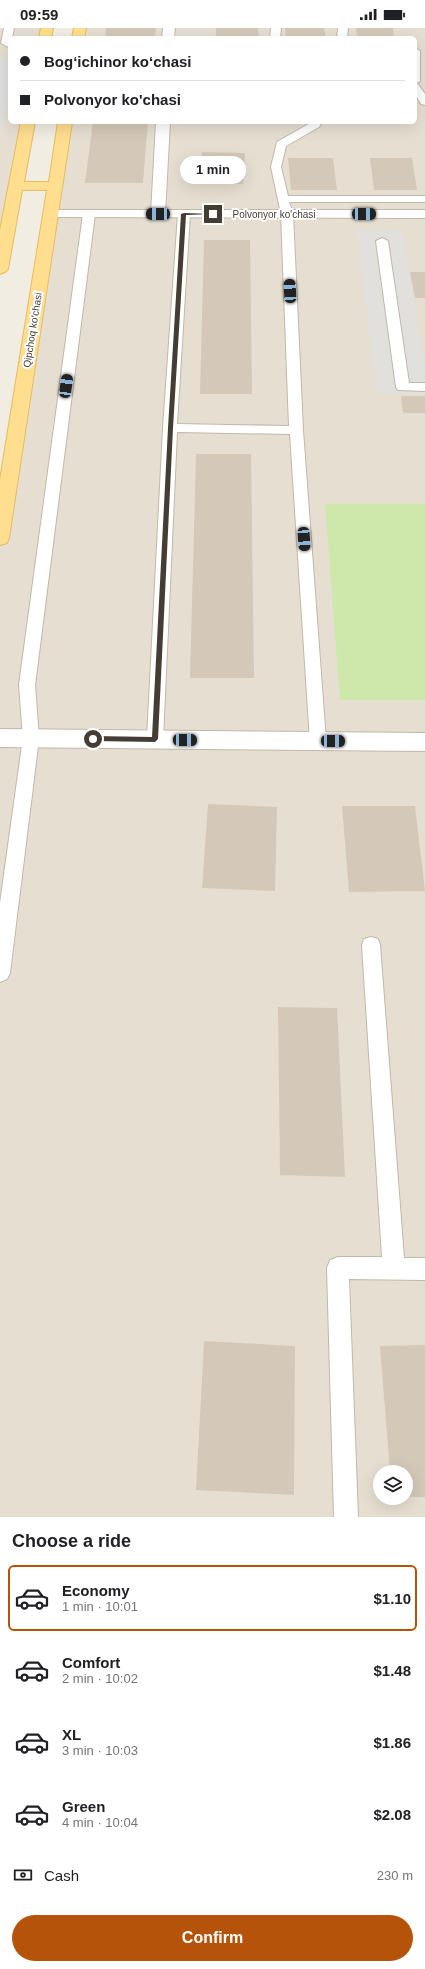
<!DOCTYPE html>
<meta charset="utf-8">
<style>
body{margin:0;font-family:Helvetica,sans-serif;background:#f6f6f6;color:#202124;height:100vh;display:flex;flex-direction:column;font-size:15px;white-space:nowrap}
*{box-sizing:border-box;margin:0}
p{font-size:13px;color:#757577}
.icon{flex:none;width:22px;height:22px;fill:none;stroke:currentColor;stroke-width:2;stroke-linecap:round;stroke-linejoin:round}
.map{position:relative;height:1489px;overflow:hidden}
.sheet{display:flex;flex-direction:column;background:#fff;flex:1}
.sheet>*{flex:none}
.top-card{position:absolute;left:8px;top:8px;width:409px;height:88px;border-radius:6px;box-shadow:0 4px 16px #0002;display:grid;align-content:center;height:88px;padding:0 12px;background:#fff}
.controls{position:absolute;left:373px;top:1437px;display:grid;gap:8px}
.controls a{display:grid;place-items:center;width:40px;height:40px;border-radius:50%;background:#fff;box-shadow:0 4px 16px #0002;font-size:20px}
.end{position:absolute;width:18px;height:18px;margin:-9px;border:5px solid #443d33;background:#fff;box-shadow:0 0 0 2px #fff}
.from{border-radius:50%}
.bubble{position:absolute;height:28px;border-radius:14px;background:#fff;box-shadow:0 4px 16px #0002;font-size:13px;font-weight:700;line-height:28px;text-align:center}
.car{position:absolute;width:12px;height:24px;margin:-12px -6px;border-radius:5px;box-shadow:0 0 3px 1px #0007;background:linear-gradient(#222 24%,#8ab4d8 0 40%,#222 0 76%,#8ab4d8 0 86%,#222 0)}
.top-card b{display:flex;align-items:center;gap:14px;height:38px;font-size:15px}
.top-card b+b{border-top:1px solid #e0e0e0}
.top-card i{width:10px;height:10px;background:#202124}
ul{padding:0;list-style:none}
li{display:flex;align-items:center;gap:12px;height:66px;margin:0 8px 6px;padding:0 4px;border:2px solid transparent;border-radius:6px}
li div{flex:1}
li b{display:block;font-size:15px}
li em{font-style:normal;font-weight:700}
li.on{border-color:#b45309}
li>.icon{width:36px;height:36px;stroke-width:1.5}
h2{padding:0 12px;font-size:18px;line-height:48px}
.pay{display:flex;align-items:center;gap:10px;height:44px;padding:0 12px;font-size:15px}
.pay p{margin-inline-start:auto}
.button{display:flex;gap:8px;margin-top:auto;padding:8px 12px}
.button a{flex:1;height:46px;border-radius:24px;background:#b45309;color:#fff;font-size:16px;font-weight:700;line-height:46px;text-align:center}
.status{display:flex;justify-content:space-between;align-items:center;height:28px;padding:0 20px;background:#fff;direction:ltr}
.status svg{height:11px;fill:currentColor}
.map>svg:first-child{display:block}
</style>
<div class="status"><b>09:59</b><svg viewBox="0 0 49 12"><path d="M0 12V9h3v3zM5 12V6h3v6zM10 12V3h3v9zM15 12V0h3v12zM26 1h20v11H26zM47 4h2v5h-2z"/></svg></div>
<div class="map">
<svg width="425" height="1489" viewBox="0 0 425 1489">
<rect width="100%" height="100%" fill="#f2ede3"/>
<g fill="#e6dfd1" fill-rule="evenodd">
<polygon points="0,0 47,0 45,10 10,10 10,94 28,94 0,241"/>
<path d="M 80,0 L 425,0 L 425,1489 L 0,1489 L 0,510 L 65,94 L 415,94 L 415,10 L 78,10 ZM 380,1444 L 406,1444 L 406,1470 L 380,1470 Z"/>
</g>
<polygon fill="#cde8aa" points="325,476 425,476 425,672 340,672"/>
<g fill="#e2e0dc">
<polygon points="0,29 10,29 10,65 0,112"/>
<polygon points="357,202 402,202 425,340 425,366 377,366"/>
</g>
<g fill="#d4c9b8">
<polygon points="106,0 156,0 155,10 105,10"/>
<polygon points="216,0 258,0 259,10 216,10"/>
<polygon points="285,0 324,0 326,10 286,10"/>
<polygon points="356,0 393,0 394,10 357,10"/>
<polygon points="93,94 148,94 143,155 85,155"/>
<rect x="249" y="94" width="37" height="2"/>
<polygon points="333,94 373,94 373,96 333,95"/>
<polygon points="202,124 245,125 243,156 199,155"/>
<polygon points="288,130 333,130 337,162 291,162"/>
<polygon points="370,130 412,130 417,162 374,162"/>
<polygon points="204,212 250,212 252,366 200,366"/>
<polygon points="410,244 425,244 425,270 415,270"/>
<polygon points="401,368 425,368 425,385 403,385"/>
<polygon points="196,426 251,426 254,650 190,650"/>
<polygon points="208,776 277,779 275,863 202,860"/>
<polygon points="342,778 415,778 425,863 349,864"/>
<polygon points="278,979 337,980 345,1149 280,1147"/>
<polygon points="204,1313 295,1318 294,1467 196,1462"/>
<polygon points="425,1317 425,1469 406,1469 406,1444 390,1444 380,1318"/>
</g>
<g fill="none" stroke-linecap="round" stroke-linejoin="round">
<defs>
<g id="service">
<polygon points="4,0 14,0 12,10 10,10 10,20 1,15"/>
<polygon points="271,0 281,0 280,10 270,10"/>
<polygon points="338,0 348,0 347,10 337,10"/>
<polygon points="415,20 420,23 420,53 417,55 425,66 425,77 421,76 415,66"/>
<polygon points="312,94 322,94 319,99 286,118 281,139 288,168 425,168 425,174 289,174 293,186 303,402 326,713 324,718 318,720 312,718 310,713 290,406 177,404 163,711 161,716 155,718 149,716 147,711 163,400 178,186 184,183 190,186 177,396 289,398 281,186 271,139 277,114"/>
<polygon points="89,183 95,186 35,657 39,710 10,945 7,951 0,954 0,875 23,710 19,657 83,186"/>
<polygon points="382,210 388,213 409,355 425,355 425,363 398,362 396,359 376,213"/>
<polygon points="371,909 378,911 380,917 404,1230 425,1230 425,1252 349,1251 358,1489 334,1489 327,1240 330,1232 338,1229 382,1229 362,917 364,911"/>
</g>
<g id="minor">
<polygon points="163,0 175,0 174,10 162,10"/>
<polygon points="156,94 170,94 165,186 163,189 153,189 151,186"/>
</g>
<g id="tertiary">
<polygon points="51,182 425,182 425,190 46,189 44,186 46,183"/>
<polygon points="0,701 425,705 425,723 0,719"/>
</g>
<g id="primary">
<polygon points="41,0 53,0 51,10 39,10"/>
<polygon points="74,0 86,0 84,10 72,10"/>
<polygon points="21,94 35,94 24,154 49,154 58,94 72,94 9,510 7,515 0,517 0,452 47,162 22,162 8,241 5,244 0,246 0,202"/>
</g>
</defs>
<use href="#service" stroke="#c0b8a9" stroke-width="2"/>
<use href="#minor" stroke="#c0b8a9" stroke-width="2"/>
<use href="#tertiary" stroke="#c0b8a9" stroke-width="2"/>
<use href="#primary" stroke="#e6bc5e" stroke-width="2"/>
<use href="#service" fill="#fff" fill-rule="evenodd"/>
<use href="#minor" fill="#fff" fill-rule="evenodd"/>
<use href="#tertiary" fill="#fff" fill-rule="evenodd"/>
<use href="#primary" fill="#ffde8f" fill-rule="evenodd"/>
</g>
<polygon fill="#443d33" points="184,185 215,186 186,187 173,400 158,711 155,714 93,713 90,711 93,708 152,709 168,400 181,186"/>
<g text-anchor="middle" stroke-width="4" stroke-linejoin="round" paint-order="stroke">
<g font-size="10" fill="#443d33" stroke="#fff">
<text x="274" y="190">Polvonyor ko'chasi</text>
<text transform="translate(32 302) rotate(-81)" y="4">Qipchoq ko'chasi</text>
</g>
</g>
</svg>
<div class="controls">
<a><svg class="icon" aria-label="layers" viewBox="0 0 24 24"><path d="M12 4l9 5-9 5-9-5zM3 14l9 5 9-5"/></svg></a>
</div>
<i class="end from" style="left:93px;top:711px"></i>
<i class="end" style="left:213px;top:186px"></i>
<div class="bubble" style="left:180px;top:128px;width:66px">1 min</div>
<i class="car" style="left:158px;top:186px;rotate:270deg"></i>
<i class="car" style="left:364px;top:186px;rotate:90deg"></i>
<i class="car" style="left:290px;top:263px;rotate:357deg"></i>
<i class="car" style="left:66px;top:358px;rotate:8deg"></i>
<i class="car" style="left:304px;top:511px;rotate:176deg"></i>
<i class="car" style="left:185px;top:712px;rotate:91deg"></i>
<i class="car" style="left:333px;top:713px;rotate:91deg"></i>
<div class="top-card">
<b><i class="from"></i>Bogʻichinor koʻchasi</b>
<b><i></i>Polvonyor ko'chasi</b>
</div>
</div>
<section class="sheet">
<h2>Choose a ride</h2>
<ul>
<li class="on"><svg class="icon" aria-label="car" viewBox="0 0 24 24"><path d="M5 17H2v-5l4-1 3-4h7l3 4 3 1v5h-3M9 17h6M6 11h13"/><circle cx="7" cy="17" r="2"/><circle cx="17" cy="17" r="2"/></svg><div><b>Economy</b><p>1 min · 10:01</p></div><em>$1.10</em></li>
<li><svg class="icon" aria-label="car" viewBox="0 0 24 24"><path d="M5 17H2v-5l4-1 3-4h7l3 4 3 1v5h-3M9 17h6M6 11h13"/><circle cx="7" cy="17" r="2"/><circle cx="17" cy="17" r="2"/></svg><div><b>Comfort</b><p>2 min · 10:02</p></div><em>$1.48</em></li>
<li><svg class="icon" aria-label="car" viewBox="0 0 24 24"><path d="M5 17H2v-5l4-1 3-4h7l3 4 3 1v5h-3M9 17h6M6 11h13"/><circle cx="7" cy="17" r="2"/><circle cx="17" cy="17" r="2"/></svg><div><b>XL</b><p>3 min · 10:03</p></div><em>$1.86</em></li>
<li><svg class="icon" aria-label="car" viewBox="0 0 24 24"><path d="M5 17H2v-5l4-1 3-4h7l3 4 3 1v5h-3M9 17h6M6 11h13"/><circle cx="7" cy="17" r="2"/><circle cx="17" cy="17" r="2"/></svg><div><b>Green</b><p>4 min · 10:04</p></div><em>$2.08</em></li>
</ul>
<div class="pay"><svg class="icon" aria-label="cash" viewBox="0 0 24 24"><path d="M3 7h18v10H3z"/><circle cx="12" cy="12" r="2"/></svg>Cash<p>230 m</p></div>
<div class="button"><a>Confirm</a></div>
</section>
